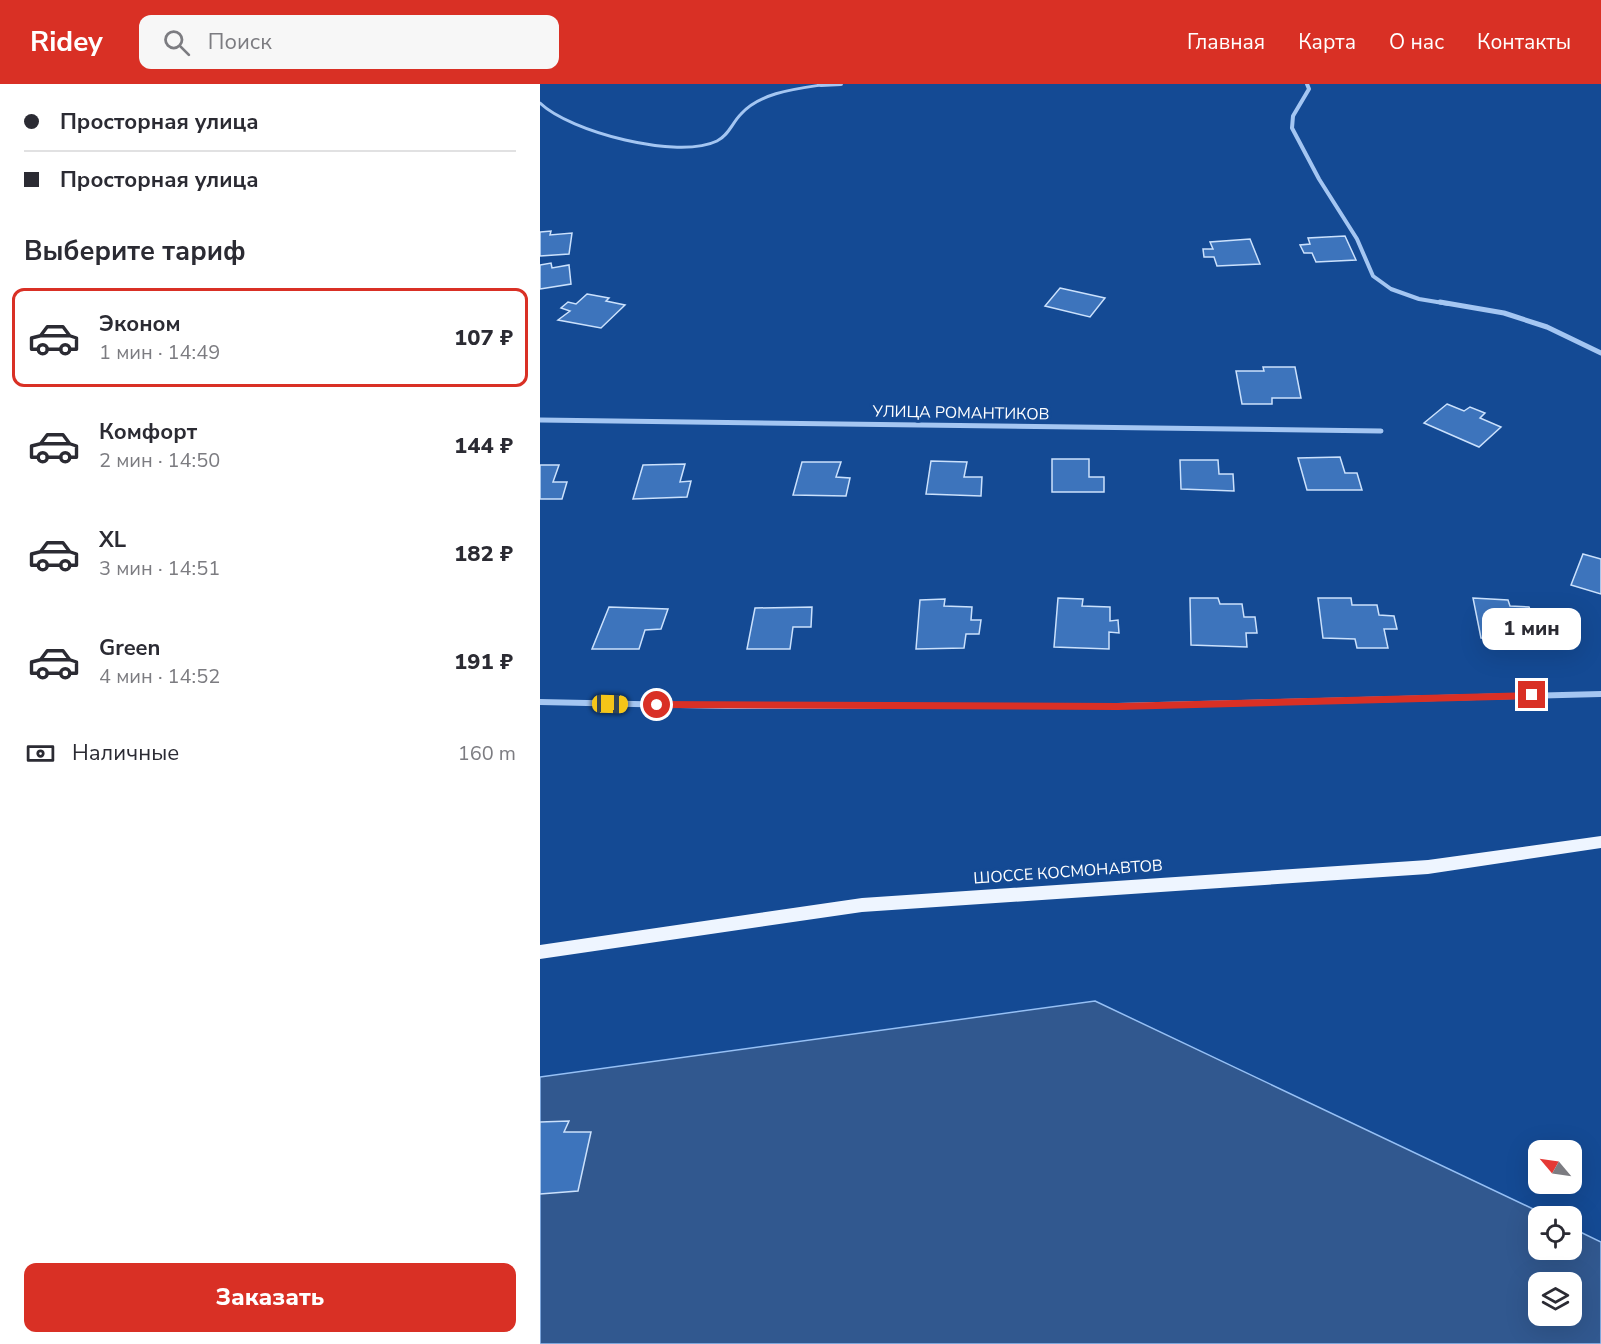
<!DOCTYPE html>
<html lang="ru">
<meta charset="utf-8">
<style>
body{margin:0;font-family:"Nunito Sans",sans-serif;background:#f7f7f7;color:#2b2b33;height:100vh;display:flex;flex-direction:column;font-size:22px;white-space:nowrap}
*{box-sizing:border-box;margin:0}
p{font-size:20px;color:#7c7c81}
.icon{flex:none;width:33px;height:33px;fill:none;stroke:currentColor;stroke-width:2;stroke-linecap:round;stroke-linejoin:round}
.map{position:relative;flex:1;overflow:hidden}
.details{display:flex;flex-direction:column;background:#fff;width:540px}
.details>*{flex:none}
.guide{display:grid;align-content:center;height:132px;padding:0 24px;background:#fff}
.needle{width:39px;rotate:299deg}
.controls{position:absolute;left:988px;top:1056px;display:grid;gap:12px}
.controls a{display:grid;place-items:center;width:54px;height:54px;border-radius:12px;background:#fff;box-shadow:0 6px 24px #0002;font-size:30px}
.end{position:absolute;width:27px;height:27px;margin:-14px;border:8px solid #d93025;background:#fff;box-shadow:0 0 0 3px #fff}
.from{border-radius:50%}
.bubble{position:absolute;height:42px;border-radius:12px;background:#fff;box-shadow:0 6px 24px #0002;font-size:20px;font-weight:800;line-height:42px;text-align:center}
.car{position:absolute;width:18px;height:36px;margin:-18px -9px;border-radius:8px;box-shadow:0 0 4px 2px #0007;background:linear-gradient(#f5c518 24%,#345 0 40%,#f5c518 0 76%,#345 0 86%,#f5c518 0)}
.guide b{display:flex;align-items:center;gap:21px;height:57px;font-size:22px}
.guide b+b{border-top:2px solid #e1e1e2}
.guide i{width:15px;height:15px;background:#2b2b33}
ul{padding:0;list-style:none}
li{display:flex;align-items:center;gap:18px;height:99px;margin:0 12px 9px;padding:0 12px;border:3px solid transparent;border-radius:12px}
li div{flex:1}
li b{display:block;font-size:22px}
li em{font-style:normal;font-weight:800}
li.current{border-color:#d93025}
li>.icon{width:54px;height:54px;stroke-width:1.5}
h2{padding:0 24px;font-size:27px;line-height:72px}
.pay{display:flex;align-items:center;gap:15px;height:66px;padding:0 24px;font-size:22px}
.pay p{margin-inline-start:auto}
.button{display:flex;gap:12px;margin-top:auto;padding:12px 24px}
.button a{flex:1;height:69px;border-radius:12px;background:#d93025;color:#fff;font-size:24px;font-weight:800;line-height:69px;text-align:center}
header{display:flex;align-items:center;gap:36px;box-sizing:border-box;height:84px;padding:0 30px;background:#d93025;color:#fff}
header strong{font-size:28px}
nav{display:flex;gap:33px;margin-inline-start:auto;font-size:21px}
.search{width:420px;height:54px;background:#f7f7f7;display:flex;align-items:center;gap:15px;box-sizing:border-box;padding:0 21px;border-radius:12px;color:#7c7c81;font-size:22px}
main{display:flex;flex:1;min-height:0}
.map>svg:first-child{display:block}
</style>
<header>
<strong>Ridey</strong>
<div class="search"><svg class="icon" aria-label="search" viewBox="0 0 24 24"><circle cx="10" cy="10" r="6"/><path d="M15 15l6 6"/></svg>Поиск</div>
<nav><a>Главная</a><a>Карта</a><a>О нас</a><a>Контакты</a></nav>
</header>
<main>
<section class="details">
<div class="guide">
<b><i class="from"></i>Просторная улица</b>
<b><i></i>Просторная улица</b>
</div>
<h2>Выберите тариф</h2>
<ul>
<li class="current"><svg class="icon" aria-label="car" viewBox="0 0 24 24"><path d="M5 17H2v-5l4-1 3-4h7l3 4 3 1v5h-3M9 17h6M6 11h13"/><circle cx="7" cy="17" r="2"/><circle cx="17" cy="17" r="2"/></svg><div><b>Эконом</b><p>1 мин · 14:49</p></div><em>107 ₽</em></li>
<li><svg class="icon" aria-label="car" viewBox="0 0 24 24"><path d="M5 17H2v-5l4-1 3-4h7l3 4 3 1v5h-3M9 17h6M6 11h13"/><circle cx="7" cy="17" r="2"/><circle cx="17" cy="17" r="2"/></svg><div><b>Комфорт</b><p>2 мин · 14:50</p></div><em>144 ₽</em></li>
<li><svg class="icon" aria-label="car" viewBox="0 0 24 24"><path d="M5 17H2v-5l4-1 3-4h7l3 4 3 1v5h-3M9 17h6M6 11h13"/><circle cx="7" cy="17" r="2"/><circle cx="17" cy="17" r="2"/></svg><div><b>XL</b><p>3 мин · 14:51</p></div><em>182 ₽</em></li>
<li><svg class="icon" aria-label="car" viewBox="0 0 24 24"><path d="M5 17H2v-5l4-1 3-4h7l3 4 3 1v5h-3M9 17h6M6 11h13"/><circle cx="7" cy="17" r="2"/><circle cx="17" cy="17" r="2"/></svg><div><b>Green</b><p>4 мин · 14:52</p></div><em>191 ₽</em></li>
</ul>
<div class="pay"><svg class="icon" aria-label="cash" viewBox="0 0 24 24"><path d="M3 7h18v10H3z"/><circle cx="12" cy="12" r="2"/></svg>Наличные<p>160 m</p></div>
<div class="button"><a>Заказать</a></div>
</section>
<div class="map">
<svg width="1061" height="1260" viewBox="0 0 1061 1260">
<rect width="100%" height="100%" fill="#144a94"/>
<path fill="#31588f" stroke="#96c0f5" stroke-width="1.5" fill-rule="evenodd" d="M 555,917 L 1008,1132 L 999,1132 L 999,1166 L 1032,1166 L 1032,1144 L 1061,1158 L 1061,1260 L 0,1260 L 0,993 ZM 999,1198 L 1032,1198 L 1032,1232 L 999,1232 Z"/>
<g fill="#3d74bc" stroke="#cbe1fc" stroke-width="1.5">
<polygon points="11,147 10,151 32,149 29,170 0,172 0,148"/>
<polygon points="805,152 816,176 776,178 772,169 764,169 760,161 770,160 768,154"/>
<polygon points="710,155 720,180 677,182 674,173 664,173 663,165 673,165 670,158"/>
<polygon points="11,179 12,184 29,181 31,200 0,205 0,181"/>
<polygon points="520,204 565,214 550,233 505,222"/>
<polygon points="47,210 69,214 66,217 85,221 61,244 18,236 30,227 21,224 28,218 36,220"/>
<polygon points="723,283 755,283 761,314 732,314 732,320 702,320 696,287 724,287"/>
<polygon points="907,320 924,327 930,323 945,329 940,334 961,343 939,363 884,339"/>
<polygon points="800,373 805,389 817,389 822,406 767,406 758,374"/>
<polygon points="512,375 549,375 549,393 564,393 564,408 512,408"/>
<polygon points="640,376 678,376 679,390 693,390 694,407 641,405"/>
<polygon points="391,377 427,378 424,393 442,393 441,412 386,410"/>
<polygon points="262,378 301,378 296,393 310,394 306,412 253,411"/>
<polygon points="145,380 140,398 151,397 147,413 93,415 103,381"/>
<polygon points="0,381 19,381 13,398 27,398 22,415 0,415"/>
<polygon points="1043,470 1061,475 1061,510 1031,501"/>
<polygon points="518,514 543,515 542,522 570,523 570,537 578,536 579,549 569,548 569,565 514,563"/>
<polygon points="650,514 678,514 680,520 702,520 704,533 715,533 717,549 706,549 707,563 651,561"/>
<polygon points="778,514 811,514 812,521 837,521 839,531 854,532 857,545 844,545 848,564 817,564 815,555 783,554"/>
<polygon points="933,514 968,516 970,522 989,523 993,533 1005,534 1009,548 999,547 1004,563 973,562 972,555 941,554"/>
<polygon points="405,515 404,522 432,523 431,536 441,536 439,550 426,550 424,564 376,565 380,516"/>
<polygon points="69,523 128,525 121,545 105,546 99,565 52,565"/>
<polygon points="272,523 271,543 253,543 250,565 207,565 215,524"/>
<polygon points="29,1037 24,1048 51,1048 38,1107 0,1110 0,1038"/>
</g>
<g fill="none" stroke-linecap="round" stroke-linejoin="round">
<path stroke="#a4c6f2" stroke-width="3" d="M 0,19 C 30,48 138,76 177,57 C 189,51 192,39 201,30 C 220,9 254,5 281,1"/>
<g stroke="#a4c6f2" stroke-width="4">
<polyline points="767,0 769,5 753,32 752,44 779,95 817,155 833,192 851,205 879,215 909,220"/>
<polyline points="281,1 301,0"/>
</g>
<g stroke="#a4c6f2" stroke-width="5">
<polyline points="900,218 964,229 1007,243 1061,269"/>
<polyline points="0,336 841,347"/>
</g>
<polyline stroke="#a4c6f2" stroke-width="6" points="0,618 187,622 577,622 1061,610"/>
<polygon fill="#eef5ff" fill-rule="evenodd" points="1061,752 1061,764 888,790 322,828 0,875 0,861 322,814 888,776"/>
</g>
<polygon fill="#d93025" points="992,608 997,611 992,615 578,626 117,624 112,621 117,617 578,619"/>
<g text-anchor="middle" stroke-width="6" stroke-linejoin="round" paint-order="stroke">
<g font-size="16" fill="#fff" stroke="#144a94">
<text transform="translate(421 328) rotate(1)" y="6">УЛИЦА РОМАНТИКОВ</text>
<text transform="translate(528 787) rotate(-4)" y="6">ШОССЕ КОСМОНАВТОВ</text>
</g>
</g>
</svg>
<div class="controls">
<a><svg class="needle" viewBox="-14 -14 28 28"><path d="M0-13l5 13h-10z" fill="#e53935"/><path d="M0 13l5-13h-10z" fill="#7c7c81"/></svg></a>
<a><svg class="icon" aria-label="locate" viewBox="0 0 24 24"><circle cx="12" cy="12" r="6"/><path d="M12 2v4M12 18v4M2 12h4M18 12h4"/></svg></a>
<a><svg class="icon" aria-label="layers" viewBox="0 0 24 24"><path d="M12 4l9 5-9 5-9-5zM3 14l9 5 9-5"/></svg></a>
</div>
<i class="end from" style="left:117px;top:621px"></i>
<i class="end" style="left:992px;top:611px"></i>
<div class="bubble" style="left:942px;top:524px;width:99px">1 мин</div>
<i class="car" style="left:70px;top:620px;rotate:91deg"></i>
</div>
</main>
